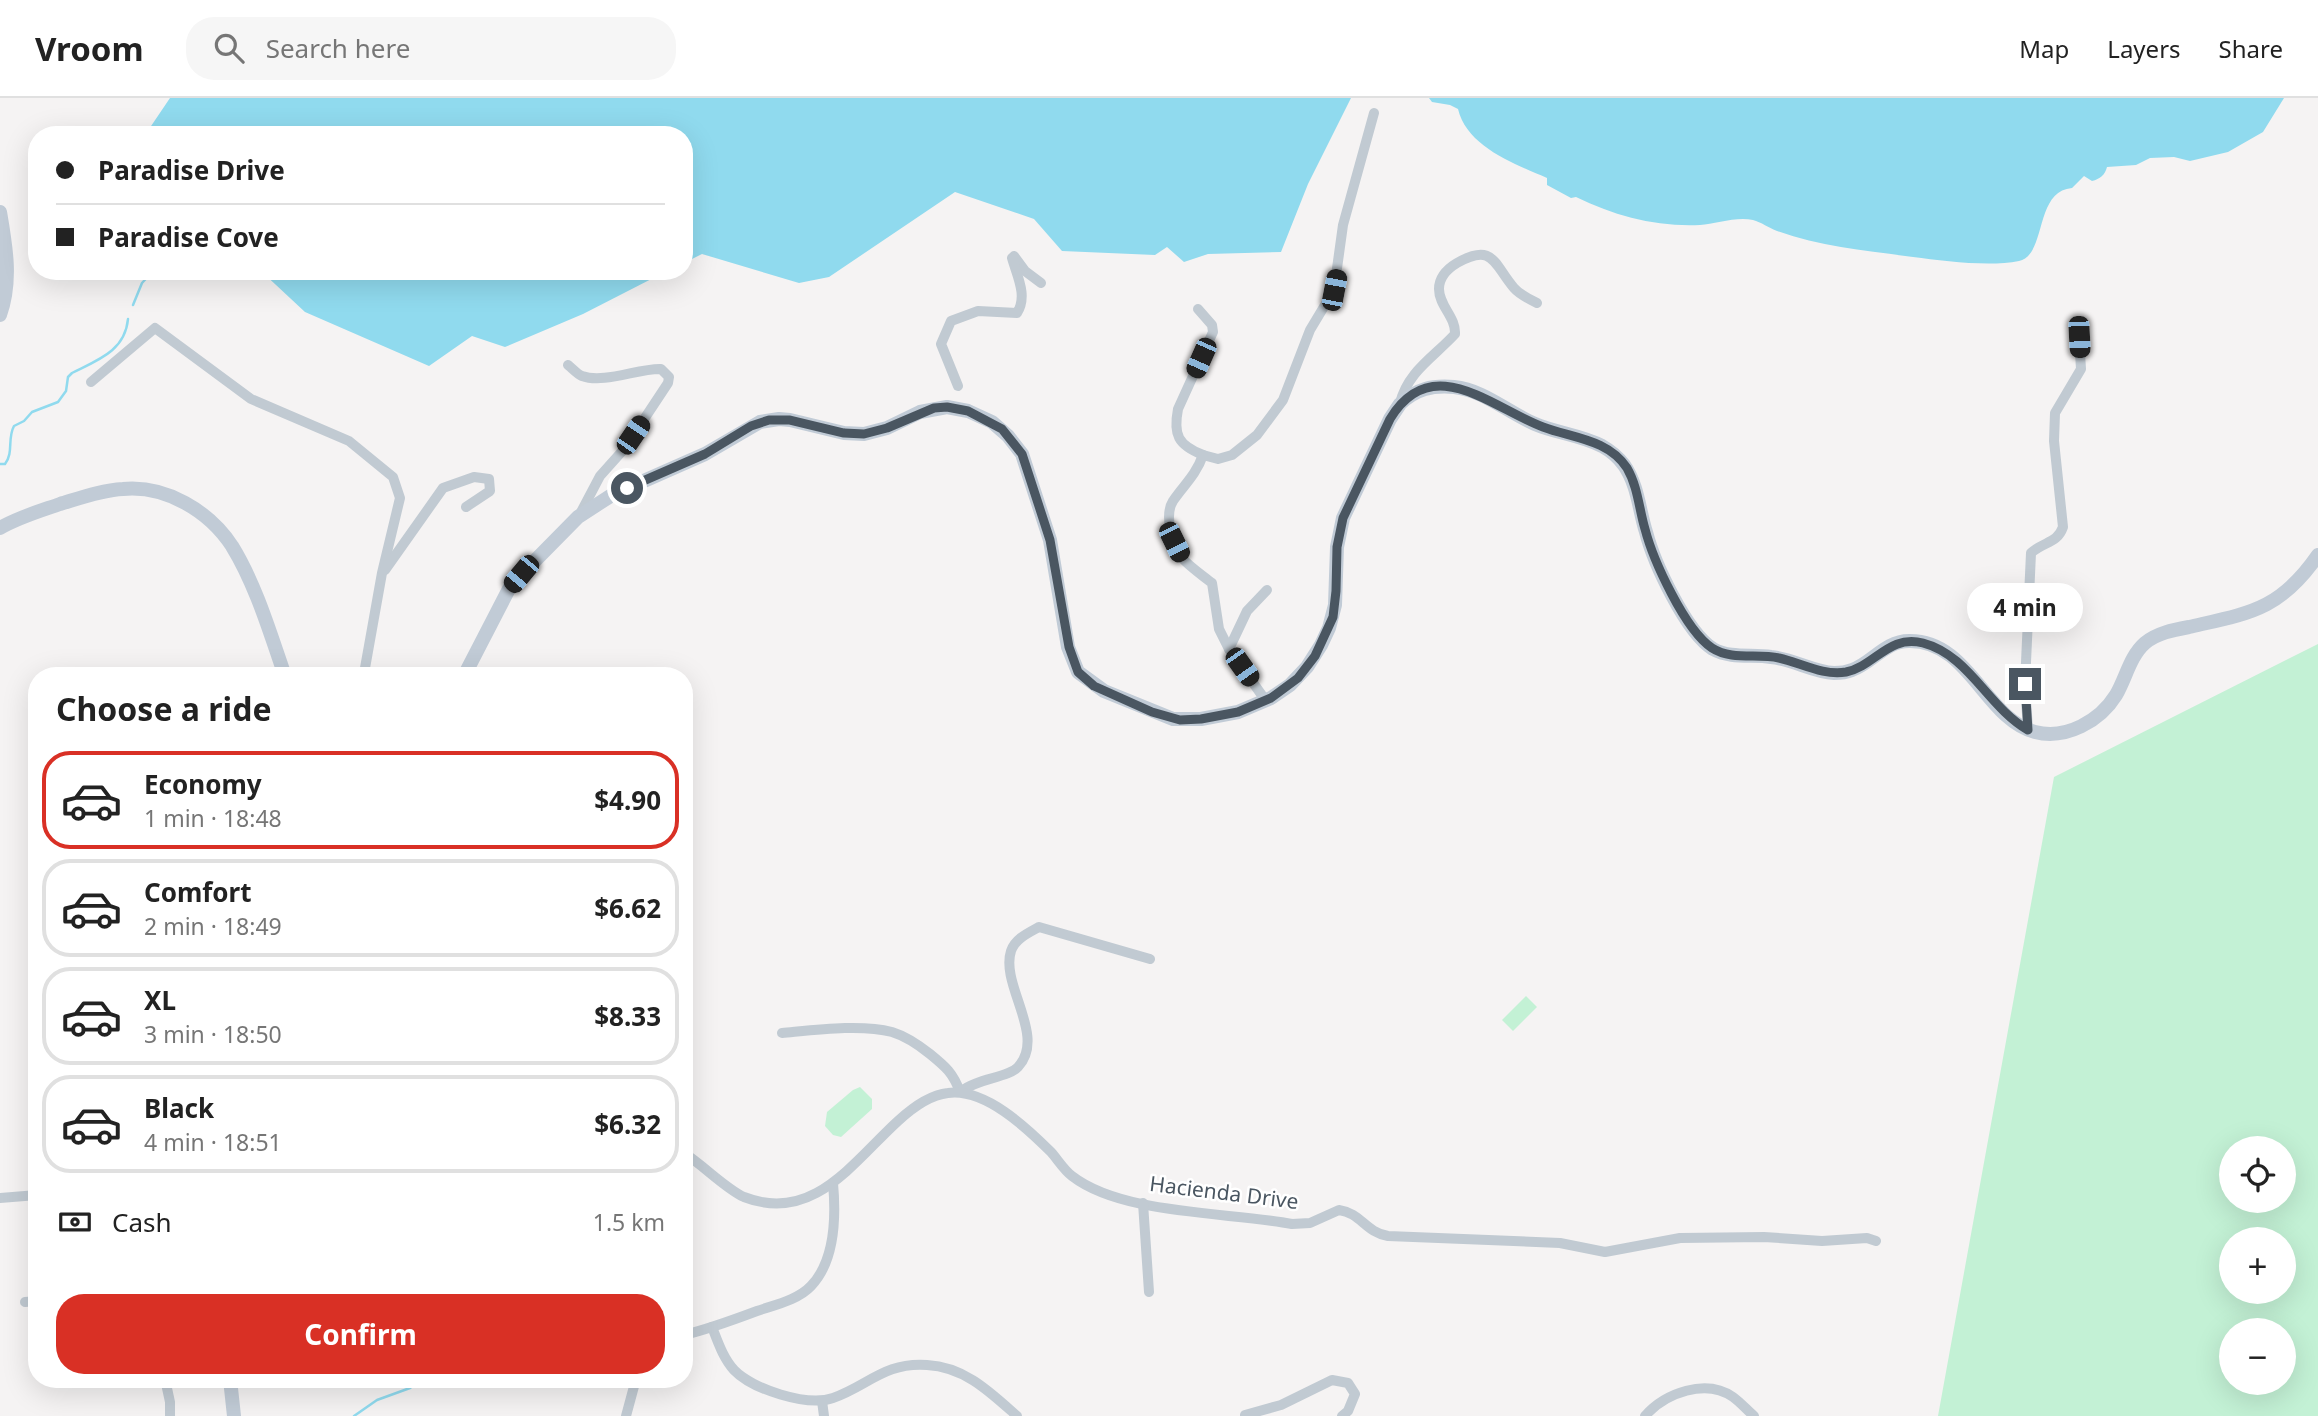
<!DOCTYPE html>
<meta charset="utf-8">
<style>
body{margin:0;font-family:"Noto Sans",sans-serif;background:#f6f6f6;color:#222;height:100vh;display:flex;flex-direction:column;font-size:26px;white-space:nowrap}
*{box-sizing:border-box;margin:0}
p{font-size:23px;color:#767676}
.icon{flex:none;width:38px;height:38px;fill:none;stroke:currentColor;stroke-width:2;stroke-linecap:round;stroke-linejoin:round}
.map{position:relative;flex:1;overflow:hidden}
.sheet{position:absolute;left:28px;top:569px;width:665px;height:721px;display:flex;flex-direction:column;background:#fff;border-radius:28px;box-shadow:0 7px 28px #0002}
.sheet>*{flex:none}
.banner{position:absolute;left:28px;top:28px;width:665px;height:154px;border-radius:28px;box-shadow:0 7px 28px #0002;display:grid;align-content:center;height:154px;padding:0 28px;background:#fff}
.tools{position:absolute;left:2219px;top:1038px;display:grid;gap:14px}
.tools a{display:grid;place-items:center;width:77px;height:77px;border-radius:50%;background:#fff;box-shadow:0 7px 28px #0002;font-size:35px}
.end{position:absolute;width:32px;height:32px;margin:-16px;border:9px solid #4a5661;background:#fff;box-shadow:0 0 0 4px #fff}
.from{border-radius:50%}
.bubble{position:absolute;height:49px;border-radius:24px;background:#fff;box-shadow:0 7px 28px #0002;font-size:23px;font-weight:700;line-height:49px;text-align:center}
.car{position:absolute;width:21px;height:42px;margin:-21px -10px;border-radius:9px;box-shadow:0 0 5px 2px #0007;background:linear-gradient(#222 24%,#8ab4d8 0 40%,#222 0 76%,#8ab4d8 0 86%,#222 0)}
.banner b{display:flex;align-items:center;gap:24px;height:66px;font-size:26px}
.banner b+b{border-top:2px solid #e0e0e0}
.banner i{width:18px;height:18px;background:#222}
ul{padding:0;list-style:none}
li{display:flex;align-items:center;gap:21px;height:98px;margin:0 14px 10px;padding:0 14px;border:4px solid #e0e0e0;border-radius:28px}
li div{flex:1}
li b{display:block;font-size:26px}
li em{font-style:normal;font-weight:700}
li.on{border-color:#d93025}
li>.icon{width:63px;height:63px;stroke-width:1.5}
h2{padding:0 28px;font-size:32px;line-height:84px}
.pay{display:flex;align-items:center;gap:18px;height:77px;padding:0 28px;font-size:26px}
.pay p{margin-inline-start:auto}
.button{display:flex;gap:14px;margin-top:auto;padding:14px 28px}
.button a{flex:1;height:80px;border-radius:28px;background:#d93025;color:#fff;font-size:28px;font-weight:700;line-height:80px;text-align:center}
header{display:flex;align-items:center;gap:42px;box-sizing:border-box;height:98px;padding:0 35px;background:#fff;border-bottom:2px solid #e0e0e0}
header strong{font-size:33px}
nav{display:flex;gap:38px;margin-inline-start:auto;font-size:24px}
.search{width:490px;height:63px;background:#f6f6f6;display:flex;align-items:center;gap:18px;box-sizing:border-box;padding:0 24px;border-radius:28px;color:#767676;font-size:26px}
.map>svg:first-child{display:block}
</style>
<header>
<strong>Vroom</strong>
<div class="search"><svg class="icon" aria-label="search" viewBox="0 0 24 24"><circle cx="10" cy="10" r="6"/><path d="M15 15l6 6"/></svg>Search here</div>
<nav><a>Map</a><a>Layers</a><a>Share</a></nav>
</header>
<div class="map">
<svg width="2318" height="1318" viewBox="0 0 2318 1318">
<rect width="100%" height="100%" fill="#f5f3f3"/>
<g fill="#c3f1d5" fill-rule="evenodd">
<path d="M 2318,546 L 2318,1318 L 1938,1318 L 2054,679 ZM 2284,1050 L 2284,1102 L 2231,1102 L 2231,1050 ZM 2231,1141 L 2284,1141 L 2284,1194 L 2231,1194 ZM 2231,1232 L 2284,1232 L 2284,1284 L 2231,1284 Z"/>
<polygon points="1526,898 1537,909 1513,933 1502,922"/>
<polygon points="860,989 872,1001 872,1011 841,1039 833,1037 825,1028 827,1014 853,992"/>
</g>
<g fill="#90daee">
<polygon points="170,0 1351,0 1308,86 1281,154 1208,156 1184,164 1167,149 1155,157 1062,153 1034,121 955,94 829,179 799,185 702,156 684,165 684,37 145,37"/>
<path d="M 1429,0 L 2284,0 L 2263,34 L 2228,54 L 2190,63 L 2174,59 L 2150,60 L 2136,67 L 2107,69 C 2105,77 2100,81 2092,83 L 2084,78 L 2072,90 C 2034,93 2047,157 2019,163 C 1989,169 1944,163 1913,159 C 1868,153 1820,149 1777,133 C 1769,130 1761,124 1753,122 C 1737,118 1715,126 1700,127 C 1656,129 1615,118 1576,99 L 1571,100 L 1547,87 L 1547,80 C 1515,66 1467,49 1458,11 L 1450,7 L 1432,4 Z"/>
<polygon points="261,173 667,173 583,216 505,249 472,238 429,268 305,214"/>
</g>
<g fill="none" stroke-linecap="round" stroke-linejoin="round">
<g stroke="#90daee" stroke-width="2.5">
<polyline points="133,207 142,185 153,173"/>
<path d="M 0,366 L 5,366 C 14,354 7,341 14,328 L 24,323 L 32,314 L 58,304 L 66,293 L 68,279 L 72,275 C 98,262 125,253 128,221"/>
<polyline points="354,1318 377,1302 410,1290 422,1281"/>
</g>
<g stroke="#c1cad2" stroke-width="10">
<polyline points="1014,158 1025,173 1041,185"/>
<path d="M 1198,211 L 1212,227 L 1213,234 L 1178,311 C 1173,337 1178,347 1203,357"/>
<path d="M 568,267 C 572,270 577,276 582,278 C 604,286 639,270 661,271 L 669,279 L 668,285 L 625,350 L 600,378 L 580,416"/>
<polyline points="91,284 155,230 251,301 349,343 393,379 400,400 382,475 365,570 362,578"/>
<path d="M 958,288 L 941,246 L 951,223 L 978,213 L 1017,215 C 1028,198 1017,178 1012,160"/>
<path d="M 1400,305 C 1408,273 1434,259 1455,236 C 1456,219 1439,208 1439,191 C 1439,179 1447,171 1457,165 C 1494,144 1494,167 1514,190 C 1520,197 1529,201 1537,205"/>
<polyline points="385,472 443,390 474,379 489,381 490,393 466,409"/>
<polyline points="1229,551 1247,513 1267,492"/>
<path d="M 239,578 C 252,572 270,575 285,576"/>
<path d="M 1266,603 L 1229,551 L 1219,531 L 1212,485 C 1202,477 1190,469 1182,460 C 1172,447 1164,417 1173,403 C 1184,387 1196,377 1203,357 L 1218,361 L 1232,357 L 1257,337 L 1283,302 L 1310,232 L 1334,192 L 1343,127 L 1374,15"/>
<path d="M 2028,632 L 2025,586 L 2031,455 C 2044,443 2057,446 2063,429 L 2054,343 L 2055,315 L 2081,271 L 2079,239"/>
<path d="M 782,935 C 815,932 861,926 892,934 C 905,938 920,948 930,956 C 946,969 953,975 960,994 C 977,980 1008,980 1018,969 C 1047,938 1000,887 1011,853 C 1015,841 1028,835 1039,829 L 1150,861"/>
<path d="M 684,1055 C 703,1067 726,1091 744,1099 C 813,1126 853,1064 898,1023 C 912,1010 929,997 948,995 C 985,990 1027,1030 1051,1054 C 1058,1062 1064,1072 1072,1078 C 1122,1117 1230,1114 1292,1126 L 1310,1125 L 1339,1112 C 1361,1115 1365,1134 1388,1138 L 1560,1145 L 1605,1154 L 1680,1140 L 1764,1139 L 1822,1143 L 1867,1140 L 1876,1143"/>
<polyline points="0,1100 37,1097"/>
<polyline points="1143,1105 1149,1194"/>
<polyline points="25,1204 37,1203"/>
<path d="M 712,1229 C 718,1244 723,1260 734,1272 C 752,1291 807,1309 833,1300 C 868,1288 884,1264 927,1267 C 965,1269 990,1294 1017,1318"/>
<path d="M 684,1237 C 709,1231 733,1222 757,1213 C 774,1207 798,1202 811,1188 C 836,1162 836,1118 833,1085"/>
<polyline points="165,1281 170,1304 170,1318"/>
<polyline points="822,1303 824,1318"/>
<polyline points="1245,1317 1281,1307 1332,1282 1348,1285 1355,1296 1348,1313 1342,1318"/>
<polyline points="626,1318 636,1281"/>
<path d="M 1645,1318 C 1665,1295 1706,1280 1733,1299 C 1740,1304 1747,1312 1754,1318"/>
</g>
<g stroke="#c1cbd6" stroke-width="14">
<path d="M 0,114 C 6,149 12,183 0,217"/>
<path d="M 0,430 C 19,419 40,413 60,406 C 80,400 102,392 123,391 C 166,387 209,413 232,448 C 256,487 270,535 285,578"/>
<path d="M 464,578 L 511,487 L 578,419 L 612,397 L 705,356 L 760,324 L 779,321 L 790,322 L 844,335 L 864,336 L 887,330 L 920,314 L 947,309 L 968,313 L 992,324 L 1008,338 L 1022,356 L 1050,442 L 1068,549 L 1078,574 L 1104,593 L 1173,621 L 1201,621 L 1238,614 L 1271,600 L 1290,587 L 1307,569 L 1321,547 L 1329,530 L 1335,507 L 1337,449 L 1343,420 L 1390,321 L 1400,306 C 1416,291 1432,287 1454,289 C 1484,292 1507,314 1535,326 C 1556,335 1581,337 1602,348 C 1611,353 1618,359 1624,367 C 1638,387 1639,412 1646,434 C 1654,465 1686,534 1713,551 C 1731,561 1752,556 1771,559 C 1793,561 1813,574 1834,575 C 1840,575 1847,574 1852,572 C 1872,565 1885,543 1909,543 C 1969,542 1985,621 2035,634 C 2066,642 2100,623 2116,597 C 2126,580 2130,558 2145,545 C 2157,535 2173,532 2189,529 C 2250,515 2280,512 2318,457"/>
<polyline points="230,1281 234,1318"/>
</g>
</g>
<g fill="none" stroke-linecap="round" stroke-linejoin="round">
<path stroke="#4a5661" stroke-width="9" d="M 627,390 L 705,356 L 751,328 L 769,322 L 790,322 L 844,335 L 864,336 L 887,330 L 934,310 L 947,309 L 968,313 L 1002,331 L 1022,356 L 1050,442 L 1069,549 L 1078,574 L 1094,588 L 1152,614 L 1180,622 L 1201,621 L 1238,614 L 1271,600 L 1298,580 L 1315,558 L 1333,519 L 1336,493 L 1337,449 L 1343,420 L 1390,321 C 1432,252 1492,310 1543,329 C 1572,340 1608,341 1627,370 C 1638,389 1639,411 1645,431 C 1653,462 1685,532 1712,550 C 1732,563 1757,555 1779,560 C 1801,565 1823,578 1846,574 C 1875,568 1889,536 1923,545 C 1969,557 1988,609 2028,632 L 2025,586"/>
</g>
<g text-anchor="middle" stroke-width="5" stroke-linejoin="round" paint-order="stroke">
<g font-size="21" fill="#4a5661" stroke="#fff">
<text transform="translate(1224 1095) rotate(7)" y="7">Hacienda Drive</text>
</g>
</g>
</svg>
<div class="tools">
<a><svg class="icon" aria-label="locate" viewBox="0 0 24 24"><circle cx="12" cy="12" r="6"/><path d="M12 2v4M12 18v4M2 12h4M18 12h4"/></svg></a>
<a>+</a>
<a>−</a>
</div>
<i class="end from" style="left:627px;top:390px"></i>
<i class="end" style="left:2025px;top:586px"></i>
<div class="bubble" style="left:1967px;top:485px;width:116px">4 min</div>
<i class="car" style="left:1334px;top:192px;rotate:11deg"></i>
<i class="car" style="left:2079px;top:239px;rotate:177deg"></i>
<i class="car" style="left:1201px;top:260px;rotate:204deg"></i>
<i class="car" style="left:633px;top:337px;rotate:34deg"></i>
<i class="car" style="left:1174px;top:444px;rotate:154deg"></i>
<i class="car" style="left:521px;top:476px;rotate:220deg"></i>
<i class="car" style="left:1242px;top:569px;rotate:145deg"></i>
<div class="banner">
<b><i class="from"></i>Paradise Drive</b>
<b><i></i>Paradise Cove</b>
</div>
<section class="sheet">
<h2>Choose a ride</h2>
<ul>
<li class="on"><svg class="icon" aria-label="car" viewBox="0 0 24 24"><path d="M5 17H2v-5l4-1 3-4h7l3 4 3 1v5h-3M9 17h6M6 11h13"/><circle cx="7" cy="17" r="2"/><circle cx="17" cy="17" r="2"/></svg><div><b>Economy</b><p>1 min · 18:48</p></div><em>$4.90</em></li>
<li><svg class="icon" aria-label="car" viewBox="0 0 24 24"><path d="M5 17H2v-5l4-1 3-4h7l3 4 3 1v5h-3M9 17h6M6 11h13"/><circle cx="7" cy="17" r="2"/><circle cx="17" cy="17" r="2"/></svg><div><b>Comfort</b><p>2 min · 18:49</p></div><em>$6.62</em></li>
<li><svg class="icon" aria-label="car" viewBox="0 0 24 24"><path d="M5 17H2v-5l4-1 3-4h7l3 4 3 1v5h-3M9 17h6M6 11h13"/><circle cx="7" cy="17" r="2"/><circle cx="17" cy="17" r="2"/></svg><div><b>XL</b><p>3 min · 18:50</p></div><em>$8.33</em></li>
<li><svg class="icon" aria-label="car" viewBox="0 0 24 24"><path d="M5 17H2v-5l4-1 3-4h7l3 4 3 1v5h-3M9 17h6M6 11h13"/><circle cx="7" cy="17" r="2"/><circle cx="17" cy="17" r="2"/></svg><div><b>Black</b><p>4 min · 18:51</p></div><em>$6.32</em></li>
</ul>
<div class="pay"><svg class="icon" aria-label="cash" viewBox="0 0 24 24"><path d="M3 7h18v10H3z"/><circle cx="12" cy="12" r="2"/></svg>Cash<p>1.5 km</p></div>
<div class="button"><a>Confirm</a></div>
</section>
</div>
